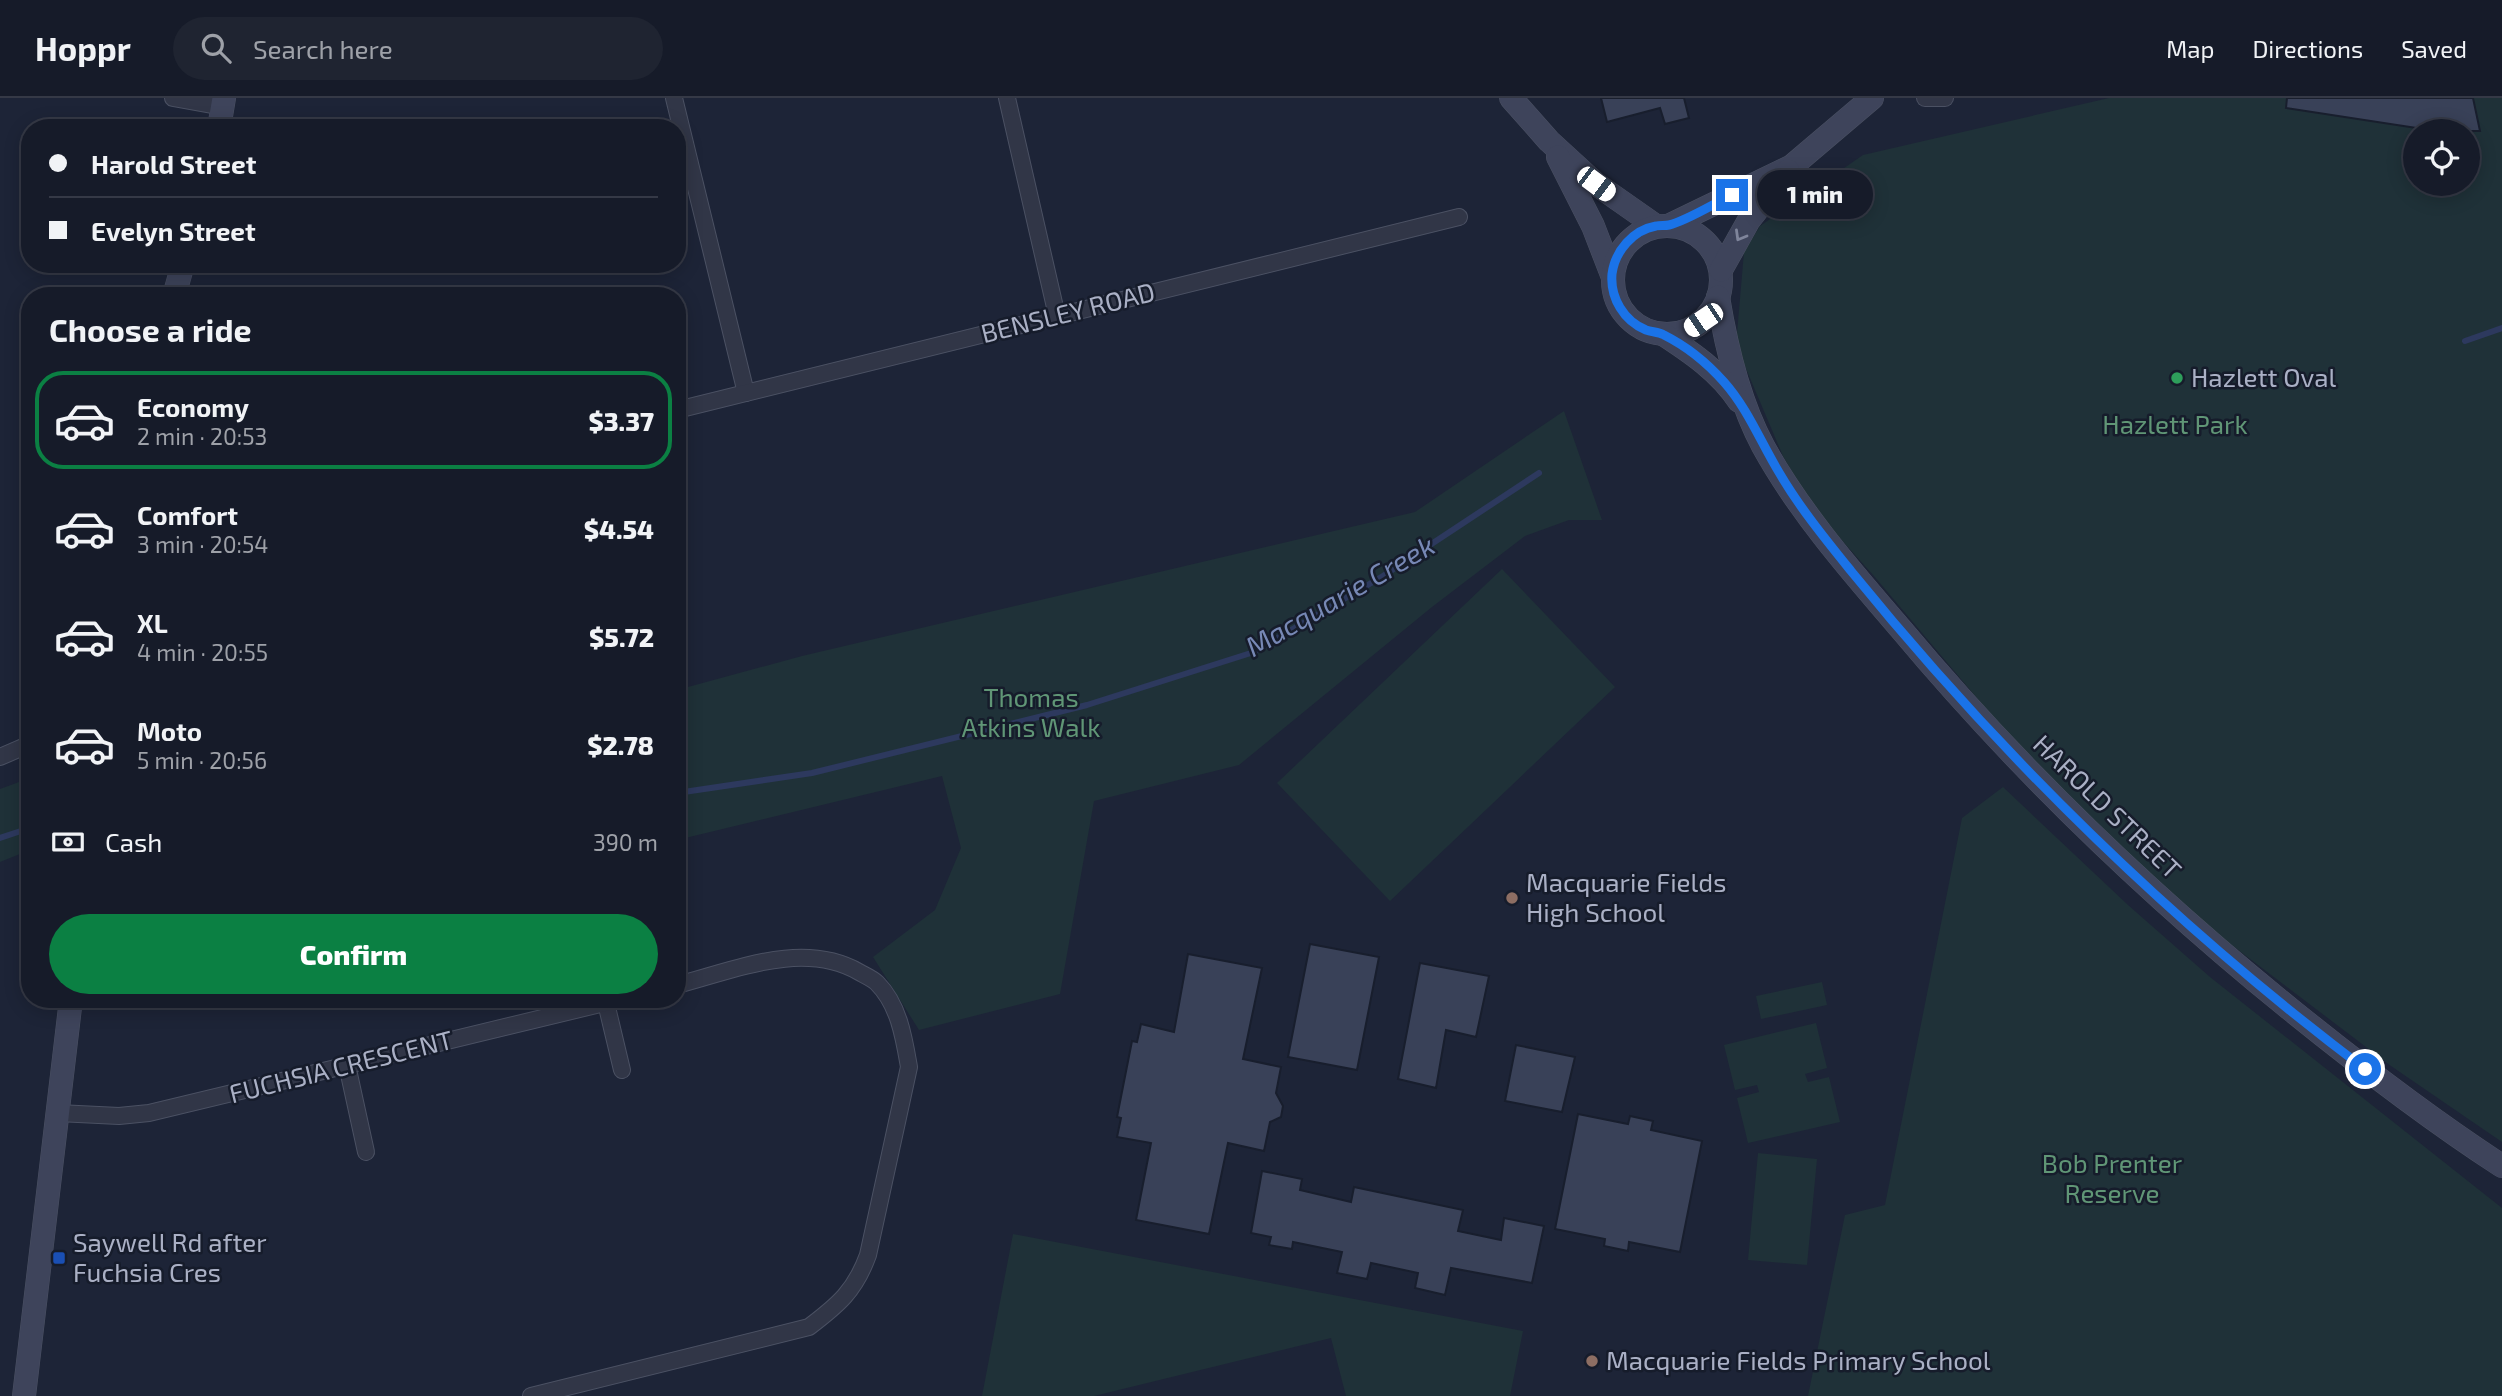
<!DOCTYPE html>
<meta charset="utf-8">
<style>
body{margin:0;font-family:"Exo 2",sans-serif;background:#1f2431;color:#f1f3f6;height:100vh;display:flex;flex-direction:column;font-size:26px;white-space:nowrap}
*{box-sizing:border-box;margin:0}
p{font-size:23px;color:#9ea1a8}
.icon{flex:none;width:38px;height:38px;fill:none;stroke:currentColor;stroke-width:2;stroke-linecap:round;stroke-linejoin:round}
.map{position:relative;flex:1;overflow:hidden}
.sheet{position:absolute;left:21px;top:189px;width:665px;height:721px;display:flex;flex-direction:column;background:#161b29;border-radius:28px;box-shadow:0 4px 18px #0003,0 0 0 2px #353946}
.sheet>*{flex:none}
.guide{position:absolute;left:21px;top:21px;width:665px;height:154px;border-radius:28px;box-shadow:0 4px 18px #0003,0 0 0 2px #353946;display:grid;align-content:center;height:154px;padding:0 28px;background:#161b29}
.tools{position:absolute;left:2403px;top:21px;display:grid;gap:14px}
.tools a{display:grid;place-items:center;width:77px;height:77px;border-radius:50%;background:#161b29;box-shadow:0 4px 18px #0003,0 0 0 2px #353946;font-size:35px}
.end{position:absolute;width:32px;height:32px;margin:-16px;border:9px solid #1a73e8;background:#fff;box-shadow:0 0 0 4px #fff}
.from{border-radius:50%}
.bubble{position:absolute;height:49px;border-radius:24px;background:#161b29;box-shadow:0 4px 18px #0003,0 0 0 2px #353946;font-size:23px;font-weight:800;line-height:49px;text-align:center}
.car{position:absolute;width:21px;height:42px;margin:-21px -10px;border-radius:9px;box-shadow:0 0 5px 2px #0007;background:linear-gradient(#fff 24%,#345 0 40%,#fff 0 76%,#345 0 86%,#fff 0)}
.guide b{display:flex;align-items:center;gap:24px;height:66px;font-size:26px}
.guide b+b{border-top:2px solid #353946}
.guide i{width:18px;height:18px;background:#f1f3f6}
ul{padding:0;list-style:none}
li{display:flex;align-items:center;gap:21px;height:98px;margin:0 14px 10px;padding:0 14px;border:4px solid transparent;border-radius:28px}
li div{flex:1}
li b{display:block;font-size:26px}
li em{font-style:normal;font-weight:800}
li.current{border-color:#0b8043}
li>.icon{width:63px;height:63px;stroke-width:1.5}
h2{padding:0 28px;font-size:32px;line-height:84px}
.pay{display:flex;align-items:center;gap:18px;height:77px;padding:0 28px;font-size:26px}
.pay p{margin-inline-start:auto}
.button{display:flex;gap:14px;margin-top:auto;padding:14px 28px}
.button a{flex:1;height:80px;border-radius:42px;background:#0b8043;color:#fff;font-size:28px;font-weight:800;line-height:80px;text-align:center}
header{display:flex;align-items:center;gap:42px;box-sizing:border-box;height:98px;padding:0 35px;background:#161b29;border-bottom:2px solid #353946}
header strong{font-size:33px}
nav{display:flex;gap:38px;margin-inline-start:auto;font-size:24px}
.search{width:490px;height:63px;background:#1f2431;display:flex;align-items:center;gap:18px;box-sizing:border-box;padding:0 24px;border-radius:38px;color:#9ea1a8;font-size:26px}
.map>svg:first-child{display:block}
</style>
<header>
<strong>Hoppr</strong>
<div class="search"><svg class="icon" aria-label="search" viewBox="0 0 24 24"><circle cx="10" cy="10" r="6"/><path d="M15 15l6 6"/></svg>Search here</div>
<nav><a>Map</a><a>Directions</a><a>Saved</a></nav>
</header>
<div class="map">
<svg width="2502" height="1298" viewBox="0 0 2502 1298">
<rect width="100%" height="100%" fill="#1d2437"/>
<g fill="#1f3138" fill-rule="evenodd">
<path d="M 2109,0 L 2502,0 L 2502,1044 L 2391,968 L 2204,826 L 2036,670 L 1874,478 L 1828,427 L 1803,393 L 1783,358 L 1736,247 L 1744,154 L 1760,128 L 1863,57 ZM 2415,33 L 2468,33 L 2468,86 L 2415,86 Z"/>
<polygon points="1564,313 1602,422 1569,422 1525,438 1432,509 1239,667 1094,703 1060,896 919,932 873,859 935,812 961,750 942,678 677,742 677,592 802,558 1415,414"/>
<polygon points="1502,471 1615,589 1390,803 1277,685"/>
<polygon points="30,680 30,752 0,764 0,691"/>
<polygon points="2003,689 2128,807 2210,879 2502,1110 2502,1298 1808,1298 1845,1117 1885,1107 1962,720"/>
<polygon points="1822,884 1827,907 1761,921 1756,898"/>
<polygon points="1816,925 1827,970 1805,976 1808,984 1829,979 1840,1024 1748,1045 1737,1000 1759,994 1757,987 1735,992 1724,947"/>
<polygon points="1758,1055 1817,1061 1807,1167 1748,1162"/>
<polygon points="1013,1136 1523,1233 1510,1298 1346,1298 1331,1240 1094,1298 982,1298"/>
</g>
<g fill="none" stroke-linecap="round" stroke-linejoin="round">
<g stroke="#2d395e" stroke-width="6">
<polyline points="2465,243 2502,230"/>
<polyline points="677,695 812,675 1087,607 1254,554 1383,478 1539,375"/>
<polyline points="0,740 30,730"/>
</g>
</g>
<g fill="#394158" stroke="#181e2d" stroke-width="2">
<polygon points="1601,0 1684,0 1689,20 1665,26 1660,10 1607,24"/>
<polygon points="2287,0 2473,0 2480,33 2436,33 2286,10"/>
<polygon points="1310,846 1379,859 1357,972 1288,959"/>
<polygon points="1188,856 1262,870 1243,961 1281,969 1276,995 1283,1008 1281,1019 1270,1024 1264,1053 1228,1045 1209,1136 1136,1122 1151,1045 1117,1039 1121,1020 1117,1019 1132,943 1137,944 1141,926 1174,934"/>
<polygon points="1420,865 1489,878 1476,939 1446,932 1436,990 1398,981"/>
<polygon points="1516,947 1575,959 1562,1014 1505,1003"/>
<polygon points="1578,1016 1628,1026 1630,1018 1653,1023 1651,1032 1702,1043 1680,1154 1629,1144 1628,1153 1604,1148 1605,1141 1555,1131"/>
<polygon points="1262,1073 1302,1081 1300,1092 1351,1104 1354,1089 1463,1112 1458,1133 1501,1142 1504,1120 1544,1128 1532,1185 1451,1170 1445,1197 1415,1190 1418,1175 1371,1165 1367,1181 1337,1175 1342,1154 1293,1144 1292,1151 1269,1147 1271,1139 1251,1135"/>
</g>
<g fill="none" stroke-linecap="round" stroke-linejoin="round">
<defs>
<g id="street">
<polyline points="173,0 223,9"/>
<polyline points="674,0 746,295"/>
<polyline points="1007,0 1057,218"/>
<polyline points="1925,0 1945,0"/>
<polyline points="677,312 1459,119"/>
<polyline points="0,659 30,646"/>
<polyline points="606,905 622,972"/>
<polyline points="347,967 366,1054"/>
<polyline points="58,1015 119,1018 149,1015 621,901"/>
<path d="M 531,1298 L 809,1229 C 838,1207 855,1193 868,1157 L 909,969 C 904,940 899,907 877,885 C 872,880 864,877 859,874 C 803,842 735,872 677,887"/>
</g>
<g id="secondary">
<polyline points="1511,0 1549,43 1596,86 1656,128"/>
<polyline points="219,30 224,0"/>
<polyline points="1558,59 1593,128 1612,177"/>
<polyline points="1670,127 1792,68 1872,0"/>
<circle cx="1667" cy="182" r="54"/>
<polyline points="1721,172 1749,122 1788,73"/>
<polyline points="174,198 183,166"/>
<path d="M 1718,199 C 1726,248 1740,305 1763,348 C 1800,415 1851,473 1900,530 C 2017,670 2148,796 2290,911 C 2358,966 2428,1020 2502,1068"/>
<path d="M 1663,236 C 1692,255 1720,274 1739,303"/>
<polyline points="24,1298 71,901"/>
</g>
</defs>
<use href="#street" stroke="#4b5163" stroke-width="18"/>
<use href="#secondary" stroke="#4b5163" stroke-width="24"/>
<use href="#street" stroke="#313647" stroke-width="16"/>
<use href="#secondary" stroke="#3e445b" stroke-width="23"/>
</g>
<defs><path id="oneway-chevron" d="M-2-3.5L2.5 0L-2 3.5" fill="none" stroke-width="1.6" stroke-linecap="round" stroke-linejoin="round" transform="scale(1.75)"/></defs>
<use stroke="#7f859b" href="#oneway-chevron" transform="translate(1740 138) rotate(120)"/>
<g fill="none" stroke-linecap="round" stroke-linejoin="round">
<path stroke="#1a73e8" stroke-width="9" d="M 1732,97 C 1715,105 1686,123 1669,127 C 1665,128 1660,127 1656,128 C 1633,132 1615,153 1612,176 C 1610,200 1624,223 1646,232 C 1652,234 1659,234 1664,237 C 1686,248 1708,266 1724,284 C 1748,311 1761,345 1780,376 C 1800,410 1826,442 1851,473 C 2002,659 2174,827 2365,971"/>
</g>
<circle fill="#2e9e5b" stroke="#161c2b" stroke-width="2.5" cx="2177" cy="280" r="7"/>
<g fill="#8d6e63" stroke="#161c2b" stroke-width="2.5">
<circle cx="1512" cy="800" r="7"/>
<circle cx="1592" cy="1263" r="7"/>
</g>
<rect fill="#1a4fb4" stroke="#161c2b" stroke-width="2.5" x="52" y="1153" width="14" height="14" rx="3.5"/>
<g text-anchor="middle" stroke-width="5" stroke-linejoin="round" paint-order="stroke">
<g font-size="26" fill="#aab0c5" stroke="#161c2b">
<text transform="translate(1068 215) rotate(-14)" y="9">BENSLEY ROAD</text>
<text transform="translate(2107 709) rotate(44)" y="9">HAROLD STREET</text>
<text transform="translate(341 969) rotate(-14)" y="9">FUCHSIA CRESCENT</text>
</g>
<g font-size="26" fill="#aab0c5" stroke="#161c2b" text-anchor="start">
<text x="2191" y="289">Hazlett Oval</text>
<text x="1526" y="794">Macquarie Fields<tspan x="1526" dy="30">High School</tspan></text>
<text x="73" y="1154">Saywell Rd after<tspan x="73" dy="30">Fuchsia Cres</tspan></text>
<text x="1606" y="1272">Macquarie Fields Primary School</text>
</g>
<g font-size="26" fill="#609676" stroke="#161c2b">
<text x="2175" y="336">Hazlett Park</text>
<text x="1031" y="609">Thomas<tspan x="1031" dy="30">Atkins Walk</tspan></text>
<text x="2112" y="1075">Bob Prenter<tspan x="2112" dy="30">Reserve</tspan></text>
</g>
<g font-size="28" font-style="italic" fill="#7788b5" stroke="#161c2b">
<text transform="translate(1340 498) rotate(-30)" y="10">Macquarie Creek</text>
</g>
</g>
</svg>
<div class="tools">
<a><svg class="icon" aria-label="locate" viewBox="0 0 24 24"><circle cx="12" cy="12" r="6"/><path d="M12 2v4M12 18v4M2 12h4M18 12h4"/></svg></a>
</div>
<i class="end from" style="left:2365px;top:971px"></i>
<i class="end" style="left:1732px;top:97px"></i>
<div class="bubble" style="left:1757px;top:72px;width:116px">1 min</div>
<i class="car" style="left:1596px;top:86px;rotate:127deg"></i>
<i class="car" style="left:1703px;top:222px;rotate:236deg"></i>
<div class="guide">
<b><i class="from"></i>Harold Street</b>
<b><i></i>Evelyn Street</b>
</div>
<section class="sheet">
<h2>Choose a ride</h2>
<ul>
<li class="current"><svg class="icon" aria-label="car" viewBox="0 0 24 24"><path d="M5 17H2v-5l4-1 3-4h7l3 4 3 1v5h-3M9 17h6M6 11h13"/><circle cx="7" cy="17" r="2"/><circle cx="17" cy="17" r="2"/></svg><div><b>Economy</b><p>2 min · 20:53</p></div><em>$3.37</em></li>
<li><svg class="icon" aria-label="car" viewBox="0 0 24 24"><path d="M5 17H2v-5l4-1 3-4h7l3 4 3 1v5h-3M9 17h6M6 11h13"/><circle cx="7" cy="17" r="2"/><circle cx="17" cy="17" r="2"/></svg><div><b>Comfort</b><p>3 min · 20:54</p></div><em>$4.54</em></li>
<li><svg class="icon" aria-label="car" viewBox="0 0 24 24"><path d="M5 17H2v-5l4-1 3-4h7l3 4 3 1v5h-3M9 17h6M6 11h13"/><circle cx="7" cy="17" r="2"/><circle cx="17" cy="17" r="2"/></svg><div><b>XL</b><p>4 min · 20:55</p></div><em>$5.72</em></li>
<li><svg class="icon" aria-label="car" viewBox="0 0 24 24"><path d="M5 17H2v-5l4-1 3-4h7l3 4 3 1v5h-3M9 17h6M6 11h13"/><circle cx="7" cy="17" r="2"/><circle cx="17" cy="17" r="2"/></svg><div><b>Moto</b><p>5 min · 20:56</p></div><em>$2.78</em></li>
</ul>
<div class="pay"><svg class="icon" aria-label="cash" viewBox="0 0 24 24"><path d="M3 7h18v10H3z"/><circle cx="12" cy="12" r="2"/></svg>Cash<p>390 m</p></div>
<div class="button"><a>Confirm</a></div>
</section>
</div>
